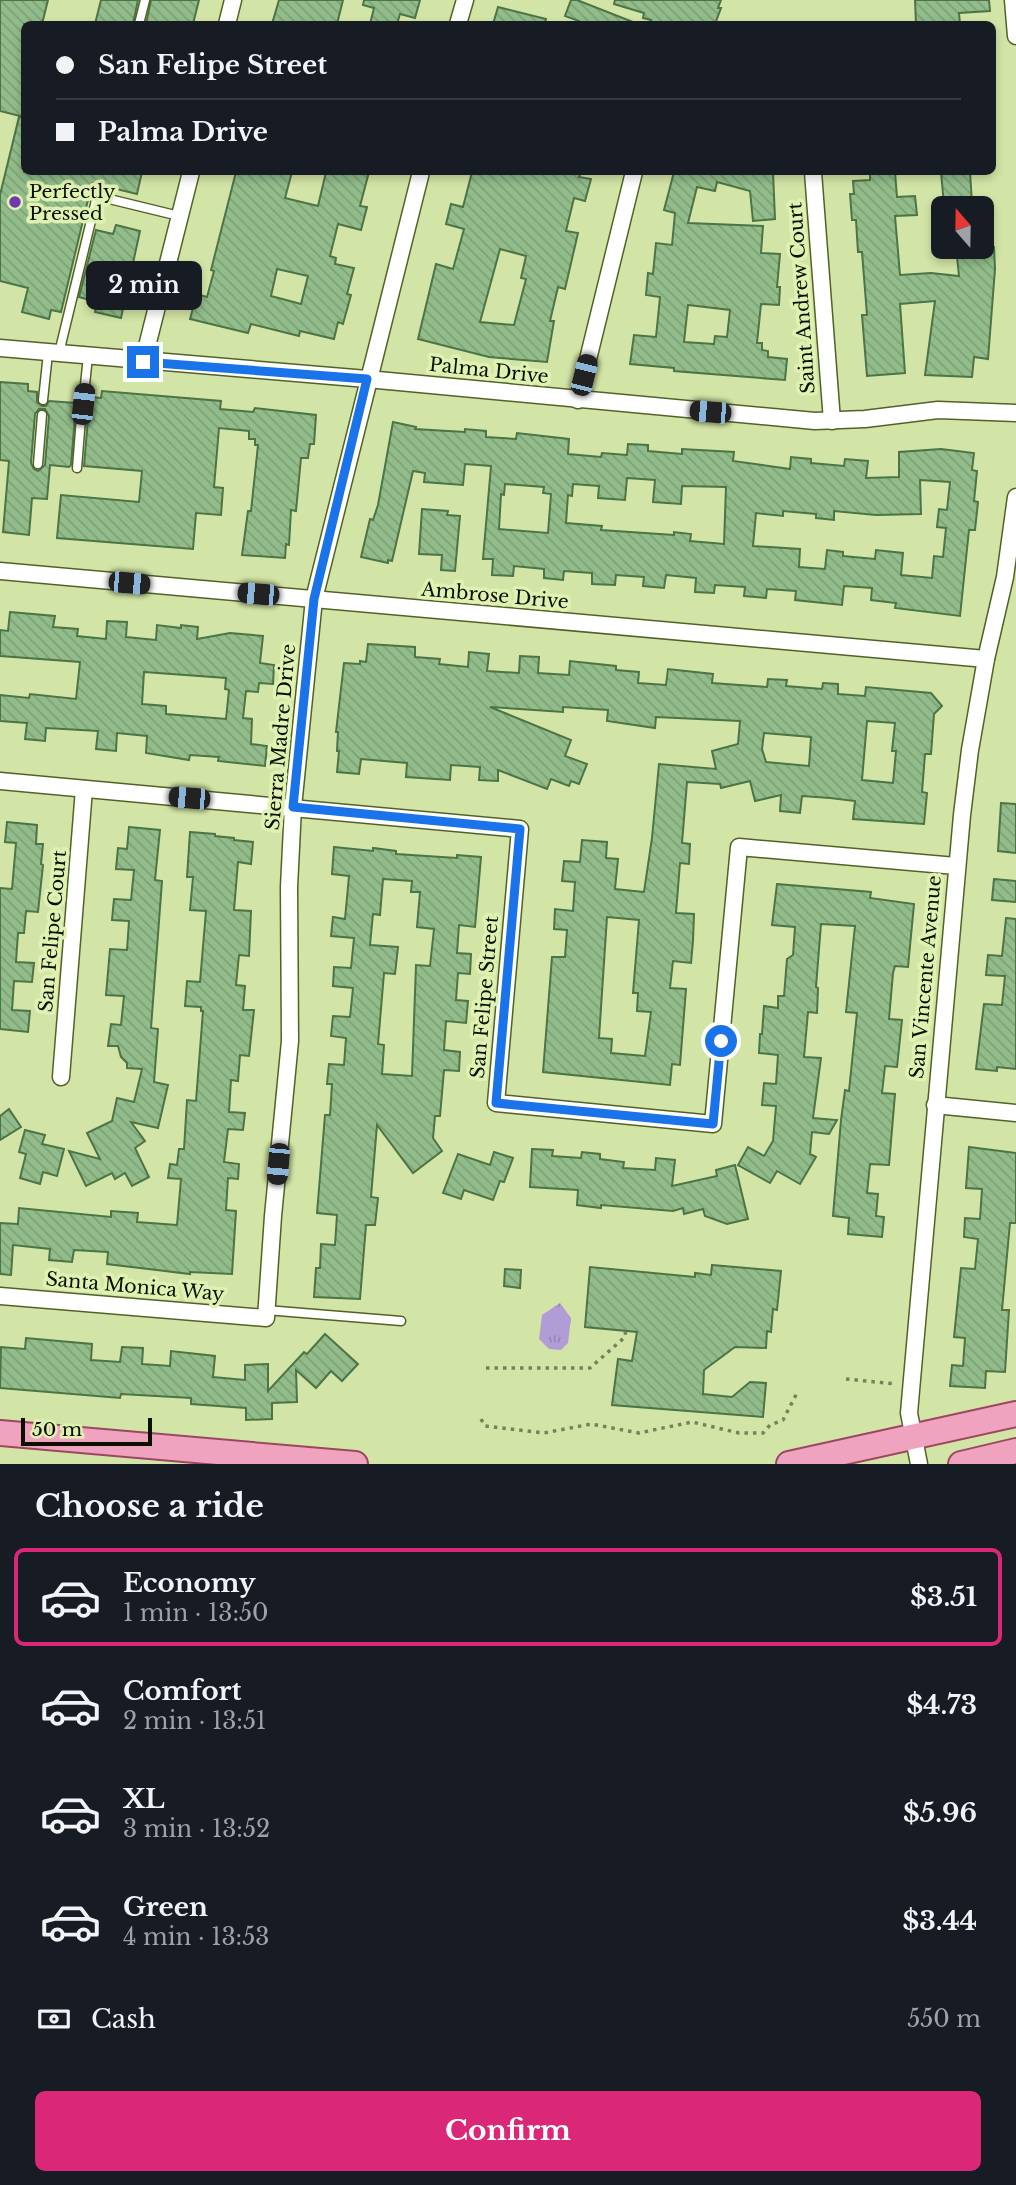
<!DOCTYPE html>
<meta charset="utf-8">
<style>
body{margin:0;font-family:"Libre Baskerville",serif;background:#242831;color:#f1f3f6;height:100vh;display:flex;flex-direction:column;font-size:26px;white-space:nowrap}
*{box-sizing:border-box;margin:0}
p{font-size:23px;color:#9ea1a6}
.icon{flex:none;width:38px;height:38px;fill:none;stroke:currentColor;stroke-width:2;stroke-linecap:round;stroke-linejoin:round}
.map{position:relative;height:1464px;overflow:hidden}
.drawer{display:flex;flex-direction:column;background:#171b24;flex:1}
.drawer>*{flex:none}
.guide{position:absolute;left:21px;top:21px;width:975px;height:154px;border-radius:10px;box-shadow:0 4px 10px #0003;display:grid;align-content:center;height:154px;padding:0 35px;background:#171b24}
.needle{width:46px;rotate:340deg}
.fabs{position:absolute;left:931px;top:196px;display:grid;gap:14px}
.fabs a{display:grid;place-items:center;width:63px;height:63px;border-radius:10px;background:#171b24;box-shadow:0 4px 10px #0003;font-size:35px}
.scale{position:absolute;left:21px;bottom:18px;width:131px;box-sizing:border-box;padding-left:7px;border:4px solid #0b1000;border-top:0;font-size:19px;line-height:24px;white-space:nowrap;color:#0b1000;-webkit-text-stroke:5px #e0f2b2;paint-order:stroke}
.end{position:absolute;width:32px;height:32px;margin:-16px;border:9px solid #1a73e8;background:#fff;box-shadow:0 0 0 4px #fff}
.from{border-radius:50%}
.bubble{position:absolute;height:49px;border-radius:10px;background:#171b24;box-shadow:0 4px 10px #0003;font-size:23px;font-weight:700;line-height:49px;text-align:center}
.car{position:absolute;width:21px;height:42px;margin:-21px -10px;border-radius:9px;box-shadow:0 0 5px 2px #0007;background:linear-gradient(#222 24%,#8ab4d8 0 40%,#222 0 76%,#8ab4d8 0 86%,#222 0)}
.guide b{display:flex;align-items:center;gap:24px;height:66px;font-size:26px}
.guide b+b{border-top:2px solid #363941}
.guide i{width:18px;height:18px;background:#f1f3f6}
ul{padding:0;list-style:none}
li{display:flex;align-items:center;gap:21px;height:98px;margin:0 14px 10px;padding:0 21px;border:4px solid transparent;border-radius:10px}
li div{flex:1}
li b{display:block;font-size:26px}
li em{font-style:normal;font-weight:700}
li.on{border-color:#db2777}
li>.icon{width:63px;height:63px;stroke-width:1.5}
h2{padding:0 35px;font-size:32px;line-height:84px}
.pay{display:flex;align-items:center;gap:18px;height:77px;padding:0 35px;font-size:26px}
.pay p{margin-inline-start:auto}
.primary-button{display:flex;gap:14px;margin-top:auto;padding:14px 35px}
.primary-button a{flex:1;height:80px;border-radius:10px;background:#db2777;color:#fff;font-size:28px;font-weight:700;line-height:80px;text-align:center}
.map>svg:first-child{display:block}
</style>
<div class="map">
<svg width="1016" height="1464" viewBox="0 0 1016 1464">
<defs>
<pattern id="park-tufts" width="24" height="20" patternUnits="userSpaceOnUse" patternTransform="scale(1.75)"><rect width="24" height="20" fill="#b19dd5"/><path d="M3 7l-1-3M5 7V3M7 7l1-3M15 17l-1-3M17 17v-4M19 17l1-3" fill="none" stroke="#9786b5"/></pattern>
<pattern id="building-back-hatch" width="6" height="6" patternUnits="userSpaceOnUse" patternTransform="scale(1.75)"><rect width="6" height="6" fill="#92bd8b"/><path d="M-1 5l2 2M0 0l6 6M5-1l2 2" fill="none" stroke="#7da176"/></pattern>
</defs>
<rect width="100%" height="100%" fill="#d3e5a6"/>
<polygon fill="url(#park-tufts)" points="560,1303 571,1318 568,1343 561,1350 549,1349 539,1339 542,1315"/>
<g fill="url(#building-back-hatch)" stroke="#4c7445" stroke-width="2" fill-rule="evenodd">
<polygon points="0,0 48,0 42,24 24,24 24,117 0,111"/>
<polygon points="101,0 138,0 133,24 95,24"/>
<polygon points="151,0 199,0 193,24 146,24"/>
<polygon points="279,0 343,0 337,24 272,24"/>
<polygon points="364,0 420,0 415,18 400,14 397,24 370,24 374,8 363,5"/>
<polygon points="571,0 577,0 638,24 578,24 579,21 565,16"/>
<polygon points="615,0 721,0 718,8 721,8 715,24 649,24 651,20 643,18 644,13 614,4"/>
<polygon points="915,0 989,0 990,11 959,13 960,24 916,24"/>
<polygon points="498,7 546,19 545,24 493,24"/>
<polygon points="19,117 24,118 24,172 142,172 137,194 92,183 61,312 51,310 49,319 22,312 28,288 0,281 0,195"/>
<path d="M 236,172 L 292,172 L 285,198 L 318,206 L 326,172 L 369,172 L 360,206 L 367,207 L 361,230 L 338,224 L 330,256 L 336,258 L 335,264 L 354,268 L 347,294 L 351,295 L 343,324 L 338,322 L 334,339 L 300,331 L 299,336 L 251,324 L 248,333 L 190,319 L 197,294 L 207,297 L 214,271 L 211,270 ZM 277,269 L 308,276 L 301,304 L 271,296 Z"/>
<path d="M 472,172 L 581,172 L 579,177 L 591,179 L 585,201 L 574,198 L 566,231 L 578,233 L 565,289 L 558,287 L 550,321 L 554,321 L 547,362 L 489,357 L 418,339 L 436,264 L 453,269 L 464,229 L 446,224 L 451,204 L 463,207 ZM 500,249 L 526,256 L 521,278 L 526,279 L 514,325 L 480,322 Z"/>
<path d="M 674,172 L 773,172 L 775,219 L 753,221 L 750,191 L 717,182 L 715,191 L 697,187 L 688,223 L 763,226 L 761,253 L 780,254 L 777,287 L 780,287 L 779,305 L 761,304 L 757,343 L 762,343 L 762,350 L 768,351 L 768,357 L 787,359 L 785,380 L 674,371 L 674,368 L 630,364 L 634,335 L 656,337 L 660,297 L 646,295 L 648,273 L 653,274 L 656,243 L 672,245 L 675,213 L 664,210 ZM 688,305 L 730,310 L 727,337 L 715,336 L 714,344 L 684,342 Z"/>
<polygon points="870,172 895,172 897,197 915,196 917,215 895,216 900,275 931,273 959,276 956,247 994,247 995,269 988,359 974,357 972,377 925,375 935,301 900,304 905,373 867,376 862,315 867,315 862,252 858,252 856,220 852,220 850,194 854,194 853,181 870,180"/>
<polygon points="941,172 970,172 972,203 944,205"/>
<polygon points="116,225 140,231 121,318 95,312 97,302 79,297 96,230 113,234"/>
<path d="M 0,382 L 28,384 L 28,391 L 37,392 L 37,402 L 42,406 L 46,406 L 49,401 L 76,403 L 79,409 L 85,410 L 91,404 L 91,397 L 101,398 L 102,391 L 221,401 L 220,409 L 253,412 L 255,408 L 316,415 L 314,444 L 310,444 L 308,458 L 301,458 L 296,511 L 291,510 L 289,545 L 286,544 L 285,558 L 242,555 L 248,511 L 251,511 L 258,445 L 255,445 L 255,439 L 249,439 L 249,431 L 219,428 L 214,487 L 223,488 L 221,515 L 196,513 L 193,549 L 57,538 L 61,495 L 139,502 L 142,471 L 84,466 L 88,419 L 82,412 L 78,412 L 75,417 L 71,465 L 69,467 L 50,465 L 47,499 L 32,498 L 29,535 L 3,532 L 9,461 L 0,460 ZM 39,409 L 45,409 L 49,416 L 45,465 L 38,471 L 34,469 L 31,463 L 35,414 Z"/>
<path d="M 393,422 L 416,427 L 415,429 L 465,432 L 465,429 L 486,431 L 486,437 L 516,439 L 517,433 L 569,439 L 568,454 L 601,457 L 602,453 L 627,455 L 628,444 L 648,445 L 648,451 L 682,454 L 682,449 L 734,452 L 733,461 L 790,469 L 791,457 L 811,459 L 811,463 L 844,466 L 845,459 L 868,461 L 866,478 L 899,477 L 899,452 L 941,449 L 974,453 L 972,470 L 977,471 L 974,501 L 978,502 L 975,530 L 969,530 L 960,616 L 895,608 L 896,603 L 871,600 L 872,588 L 844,586 L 842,605 L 795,600 L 796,591 L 767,589 L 766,598 L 744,596 L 745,587 L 715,585 L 714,593 L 695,592 L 696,578 L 666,575 L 664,588 L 643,586 L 644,577 L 616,575 L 615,585 L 592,584 L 592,573 L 564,571 L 563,580 L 544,578 L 544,569 L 514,566 L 513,576 L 492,575 L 493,559 L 483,559 L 491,466 L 465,464 L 463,485 L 424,482 L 425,473 L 413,471 L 392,561 L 388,560 L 388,563 L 361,557 L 370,519 L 373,520 L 378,505 ZM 627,478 L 655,480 L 653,502 L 681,504 L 682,486 L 726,487 L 724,544 L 690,541 L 691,534 L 674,532 L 674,535 L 601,530 L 602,526 L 566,523 L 568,495 L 572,496 L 573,484 L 599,486 L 598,498 L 625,500 ZM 920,480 L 950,482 L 947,510 L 939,509 L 937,527 L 946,528 L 943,557 L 934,556 L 932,578 L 901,575 L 903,553 L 876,550 L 875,559 L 843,556 L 843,552 L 827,550 L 825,569 L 799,567 L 800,549 L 753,546 L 756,513 L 783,516 L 783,511 L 816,514 L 816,518 L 834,520 L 834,511 L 876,515 L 921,514 ZM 505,484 L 544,487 L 543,493 L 551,494 L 548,533 L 499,529 L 501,494 L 504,495 Z"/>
<polygon points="422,509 448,511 447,515 460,516 455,571 441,570 442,555 419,554"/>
<path d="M 10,612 L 55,616 L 53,627 L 78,629 L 77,636 L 106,639 L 107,621 L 127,622 L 126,637 L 156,640 L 157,625 L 181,628 L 181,625 L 198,627 L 197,639 L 230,633 L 263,636 L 260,663 L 274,665 L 273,684 L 259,683 L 258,692 L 246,691 L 243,718 L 252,719 L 251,744 L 267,746 L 265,766 L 218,761 L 219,757 L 190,755 L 189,760 L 146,753 L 147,736 L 117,733 L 116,751 L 96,749 L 98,731 L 46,728 L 45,741 L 25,739 L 27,723 L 0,721 L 0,695 L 29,698 L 30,694 L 76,699 L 80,662 L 0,656 L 0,630 L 8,631 ZM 144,672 L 226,678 L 225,689 L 229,690 L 226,719 L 166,714 L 166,706 L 142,704 Z"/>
<path d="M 368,644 L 415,647 L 415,657 L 440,659 L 439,664 L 468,667 L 469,652 L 489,654 L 487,671 L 519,673 L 520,656 L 539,657 L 538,673 L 569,675 L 570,661 L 616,666 L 616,670 L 639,672 L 638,683 L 666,685 L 668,669 L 713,674 L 712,683 L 767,687 L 768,679 L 787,680 L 786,686 L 822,689 L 823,683 L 838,684 L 838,694 L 865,696 L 866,687 L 931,693 L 942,706 L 934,714 L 931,754 L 925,754 L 922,792 L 927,793 L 924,824 L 853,819 L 855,801 L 830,798 L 802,796 L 800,813 L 780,811 L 781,795 L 755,801 L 750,781 L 721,788 L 720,784 L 687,782 L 682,843 L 690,844 L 689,864 L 680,863 L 676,913 L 694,914 L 693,941 L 691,963 L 673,961 L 670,988 L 686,989 L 680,1065 L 672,1064 L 670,1085 L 543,1072 L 552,957 L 565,957 L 567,930 L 554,929 L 555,909 L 573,911 L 575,882 L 562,881 L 564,861 L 580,862 L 582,840 L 607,842 L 606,858 L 618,859 L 615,889 L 644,892 L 652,838 L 659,764 L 716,769 L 712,751 L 738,744 L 740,721 L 656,717 L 655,728 L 607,721 L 608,710 L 563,707 L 563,712 L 490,707 L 571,740 L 565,756 L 587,764 L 579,784 L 571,781 L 569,786 L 551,779 L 547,789 L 498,770 L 498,781 L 479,780 L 480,767 L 451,765 L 450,780 L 406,777 L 407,763 L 361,759 L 359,774 L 337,772 L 339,751 L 337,751 L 338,732 L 336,732 L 344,663 L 360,664 L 360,661 L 366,662 ZM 867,721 L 895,723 L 892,751 L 896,751 L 893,783 L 862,780 ZM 764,733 L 811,737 L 809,766 L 766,762 L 762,749 ZM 607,917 L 639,920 L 633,993 L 638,993 L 637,1011 L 651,1012 L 645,1056 L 611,1053 L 612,1039 L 599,1038 Z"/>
<polygon points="1001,803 1016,804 1016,853 998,851"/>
<polygon points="7,822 37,825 36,844 43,844 41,864 43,865 38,912 26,911 24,933 18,933 16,962 34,963 32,982 14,981 12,1010 30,1011 28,1032 0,1029 0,888 12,889 16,843 5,842"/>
<polygon points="129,827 160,830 155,880 162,881 151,1028 158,1029 154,1082 168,1085 158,1128 131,1122 145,1141 135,1148 149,1177 132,1186 125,1173 115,1179 112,1173 86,1186 69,1151 100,1159 87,1133 112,1121 117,1098 134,1102 142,1069 127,1068 127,1063 121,1057 118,1046 108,1046 111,1024 121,1025 124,996 106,995 110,949 127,950 129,921 112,920 114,899 131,900 134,870 116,869 118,848 127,849"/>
<polygon points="190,832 215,834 215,836 234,838 234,840 253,842 251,864 238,862 234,910 251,911 249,956 239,955 236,985 245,986 243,1010 254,1010 249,1056 240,1055 238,1081 231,1080 229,1112 245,1113 243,1130 228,1129 224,1162 239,1164 238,1179 228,1178 226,1210 236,1211 232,1274 190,1272 190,1274 107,1264 108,1252 74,1250 72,1262 49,1260 50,1249 13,1245 11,1275 0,1274 0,1223 18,1224 19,1208 111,1217 111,1211 138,1213 137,1222 177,1225 181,1179 168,1178 170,1164 177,1165 179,1149 184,1149 187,1100 196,1101 203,1011 201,1011 201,1007 185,1006 187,981 200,982 206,911 190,910 193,877 187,877"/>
<path d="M 334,847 L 373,851 L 373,848 L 396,851 L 396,854 L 457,858 L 457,855 L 481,857 L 475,927 L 459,925 L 457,953 L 471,954 L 470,974 L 458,973 L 456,1000 L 468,1001 L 466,1023 L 446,1021 L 444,1050 L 460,1052 L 459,1071 L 444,1070 L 440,1116 L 435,1116 L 433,1138 L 442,1151 L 413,1173 L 377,1125 L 371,1197 L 378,1198 L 375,1225 L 366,1225 L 360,1299 L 314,1297 L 316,1268 L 320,1268 L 321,1244 L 335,1245 L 337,1215 L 317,1213 L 325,1115 L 330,1115 L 332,1084 L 327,1084 L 329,1064 L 344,1065 L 346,1038 L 331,1036 L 333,1016 L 350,1017 L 353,988 L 333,986 L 334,967 L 351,968 L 354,938 L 331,936 L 333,917 L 345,919 L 349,876 L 332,874 ZM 383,879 L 412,881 L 411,892 L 420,892 L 417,927 L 434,929 L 430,966 L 416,965 L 412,1076 L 382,1074 L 384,1045 L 378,1044 L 384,973 L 395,974 L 398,947 L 370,945 L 373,914 L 380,915 Z"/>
<polygon points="994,879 1016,881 1016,902 992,900"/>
<polygon points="777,884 871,892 870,898 914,904 908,967 895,966 893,973 889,1019 902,1020 897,1067 885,1066 882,1093 895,1094 889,1165 870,1164 867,1193 878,1194 876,1216 884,1217 882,1237 848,1234 849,1218 833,1216 841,1120 845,1090 849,1091 857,1013 846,1012 855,926 821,924 816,987 818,988 817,1013 808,1012 804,1057 821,1058 813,1118 837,1120 829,1134 812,1132 810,1154 816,1157 800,1184 777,1171 770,1183 738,1165 748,1147 764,1156 773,1141 776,1106 762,1105 764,1083 776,1084 778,1055 759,1053 760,1034 762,1034 764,1006 778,1008 778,996 784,996 787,959 793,955 795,927 772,925"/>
<polygon points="1006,918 1016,919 1016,1069 997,1067 997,1071 976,1069 984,1004 1002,1005 1005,976 986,975 988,955 1002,956"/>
<polygon points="9,1109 21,1127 0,1140 0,1116"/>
<polygon points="25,1130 45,1135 42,1144 64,1149 57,1176 43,1172 40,1184 20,1178 26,1154 19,1152"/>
<polygon points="969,1147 1016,1153 1016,1223 1010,1223 1002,1310 1009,1310 1005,1372 986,1371 985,1388 950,1386 952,1365 963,1366 965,1338 954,1337 961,1268 975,1269 978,1239 964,1237 965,1218 980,1219 982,1189 966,1188"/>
<polygon points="532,1149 553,1150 552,1156 581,1158 582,1152 600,1154 600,1159 624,1162 623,1168 655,1170 656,1158 675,1160 672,1186 717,1176 716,1170 735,1165 748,1219 727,1224 705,1216 703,1209 684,1214 683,1208 673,1211 601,1205 601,1208 577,1205 578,1190 530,1187"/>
<polygon points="494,1152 513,1158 504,1182 500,1181 493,1200 464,1190 461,1199 443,1193 458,1154 490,1165"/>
<polygon points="712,1265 781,1271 777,1310 773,1309 771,1332 767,1331 766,1348 735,1347 704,1370 703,1394 732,1397 750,1382 766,1383 763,1417 612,1405 618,1359 632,1361 637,1332 585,1327 590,1267 695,1277 695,1273 711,1275"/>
<polygon points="505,1269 521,1270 520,1288 504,1286"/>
<polygon points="325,1334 358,1364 342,1381 331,1371 316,1388 296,1370 297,1402 272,1403 272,1419 246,1420 246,1408 191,1404 191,1398 121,1394 120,1398 0,1388 1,1347 25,1349 26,1338 92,1344 91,1360 120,1362 122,1347 143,1348 142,1364 170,1366 171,1351 215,1356 213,1377 245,1380 245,1365 268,1364 268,1391 304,1352 307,1354"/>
</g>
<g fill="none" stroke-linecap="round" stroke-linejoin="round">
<defs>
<g id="service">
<polyline points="139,24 145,0"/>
<polyline points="59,353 97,196 179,216"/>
<polyline points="43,400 48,353"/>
<polyline points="83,404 88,356"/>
<polyline points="38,464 42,415"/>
<polyline points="77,468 81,418"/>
<polyline points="266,1310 401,1321"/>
</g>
<g id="minor">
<polyline points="1013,0 1016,36"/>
<polyline points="227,24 233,0"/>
<polyline points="458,24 465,0"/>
<polyline points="813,172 832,421"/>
<polyline points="0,348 367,379 815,421 865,419 938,410 1016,413"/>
<polyline points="143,362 191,172"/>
<polyline points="578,400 634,172"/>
<polyline points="0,571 986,659"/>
<polyline points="0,781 520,829 496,1103 713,1124 739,847 956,866"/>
<polyline points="61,1077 84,789"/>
<polyline points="935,1105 1016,1113"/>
<polyline points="0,1296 266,1318 273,1216 290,1041 289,887 293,807 314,599 421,172"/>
<polyline points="919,1464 909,1413 962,815 970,750 986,659 1005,577 1016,497"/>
</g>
<g id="primary">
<polyline points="0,1433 355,1464"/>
<polyline points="789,1464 1016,1414"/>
<polyline points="961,1464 1016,1451"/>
</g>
</defs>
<use href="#service" stroke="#536126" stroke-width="11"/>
<use href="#minor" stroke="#536126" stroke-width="19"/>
<use href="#primary" stroke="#99485f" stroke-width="28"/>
<g stroke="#768259" stroke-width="3.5" stroke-dasharray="3.5 5" stroke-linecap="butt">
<polyline points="486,1368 590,1368 625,1337 626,1327"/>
<polyline points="846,1379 896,1384"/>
<polyline points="481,1419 485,1426 544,1433 591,1424 639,1433 692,1422 739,1433 763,1433 770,1425 783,1420 797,1393"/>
</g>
<use href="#service" stroke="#fff" stroke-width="8"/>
<use href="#minor" stroke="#fff" stroke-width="16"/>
<use href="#primary" stroke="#f0a3be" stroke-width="24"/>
</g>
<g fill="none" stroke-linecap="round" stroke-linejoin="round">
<polyline stroke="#1a73e8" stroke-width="9" points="143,362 367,379 314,599 293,807 520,829 496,1103 713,1124 721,1041"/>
</g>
<circle fill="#7039b0" stroke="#e0f2b2" stroke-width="2.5" cx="15" cy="202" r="7"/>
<g text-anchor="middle" stroke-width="7" stroke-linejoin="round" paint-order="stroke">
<g font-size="19" fill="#0b1000" stroke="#e0f2b2" text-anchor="start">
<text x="29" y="198">Perfectly<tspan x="29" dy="22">Pressed</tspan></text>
</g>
<g font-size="19" fill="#0b1000" stroke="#e0f2b2">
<text transform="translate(801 298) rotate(-94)" y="7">Saint Andrew Court</text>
<text transform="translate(489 370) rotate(6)" y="7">Palma Drive</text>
<text transform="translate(495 595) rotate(5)" y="7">Ambrose Drive</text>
<text transform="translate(280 737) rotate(-85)" y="7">Sierra Madre Drive</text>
<text transform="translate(52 931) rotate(-85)" y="7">San Felipe Court</text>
<text transform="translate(925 977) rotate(-85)" y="7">San Vincente Avenue</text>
<text transform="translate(484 997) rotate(-85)" y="7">San Felipe Street</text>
<text transform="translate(135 1286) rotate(5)" y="7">Santa Monica Way</text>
</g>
</g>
</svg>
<div class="fabs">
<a><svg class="needle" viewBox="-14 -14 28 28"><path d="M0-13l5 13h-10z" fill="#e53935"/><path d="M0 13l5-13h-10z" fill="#9ea1a6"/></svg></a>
</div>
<div class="scale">50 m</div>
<i class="end from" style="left:721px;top:1041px"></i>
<i class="end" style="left:143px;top:362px"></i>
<div class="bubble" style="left:86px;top:261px;width:116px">2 min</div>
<i class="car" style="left:584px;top:375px;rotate:14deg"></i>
<i class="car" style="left:83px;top:404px;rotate:6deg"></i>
<i class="car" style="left:710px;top:412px;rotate:275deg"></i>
<i class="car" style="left:129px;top:583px;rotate:95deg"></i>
<i class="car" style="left:258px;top:594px;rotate:275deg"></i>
<i class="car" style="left:189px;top:798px;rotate:275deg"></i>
<i class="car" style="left:278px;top:1164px;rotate:185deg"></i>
<div class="guide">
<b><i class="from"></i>San Felipe Street</b>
<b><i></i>Palma Drive</b>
</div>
</div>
<section class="drawer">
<h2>Choose a ride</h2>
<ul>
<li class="on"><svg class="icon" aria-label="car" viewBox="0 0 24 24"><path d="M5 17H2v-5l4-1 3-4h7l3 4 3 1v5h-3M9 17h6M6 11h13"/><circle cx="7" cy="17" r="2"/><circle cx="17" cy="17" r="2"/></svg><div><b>Economy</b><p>1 min · 13:50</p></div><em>$3.51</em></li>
<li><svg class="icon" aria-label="car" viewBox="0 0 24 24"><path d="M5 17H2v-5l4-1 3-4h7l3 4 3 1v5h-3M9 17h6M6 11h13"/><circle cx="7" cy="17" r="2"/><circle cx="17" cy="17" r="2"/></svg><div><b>Comfort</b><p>2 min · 13:51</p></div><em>$4.73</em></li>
<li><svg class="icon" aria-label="car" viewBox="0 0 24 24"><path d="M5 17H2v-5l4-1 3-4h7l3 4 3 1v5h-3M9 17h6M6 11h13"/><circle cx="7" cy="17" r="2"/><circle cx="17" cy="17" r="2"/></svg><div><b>XL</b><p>3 min · 13:52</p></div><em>$5.96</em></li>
<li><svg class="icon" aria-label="car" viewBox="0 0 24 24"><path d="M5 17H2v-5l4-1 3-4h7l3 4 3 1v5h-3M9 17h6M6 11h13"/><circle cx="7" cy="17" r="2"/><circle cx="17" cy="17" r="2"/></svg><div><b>Green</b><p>4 min · 13:53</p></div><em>$3.44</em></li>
</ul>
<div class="pay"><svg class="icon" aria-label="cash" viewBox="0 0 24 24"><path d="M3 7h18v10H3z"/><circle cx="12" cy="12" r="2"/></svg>Cash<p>550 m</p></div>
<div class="primary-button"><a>Confirm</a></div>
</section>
